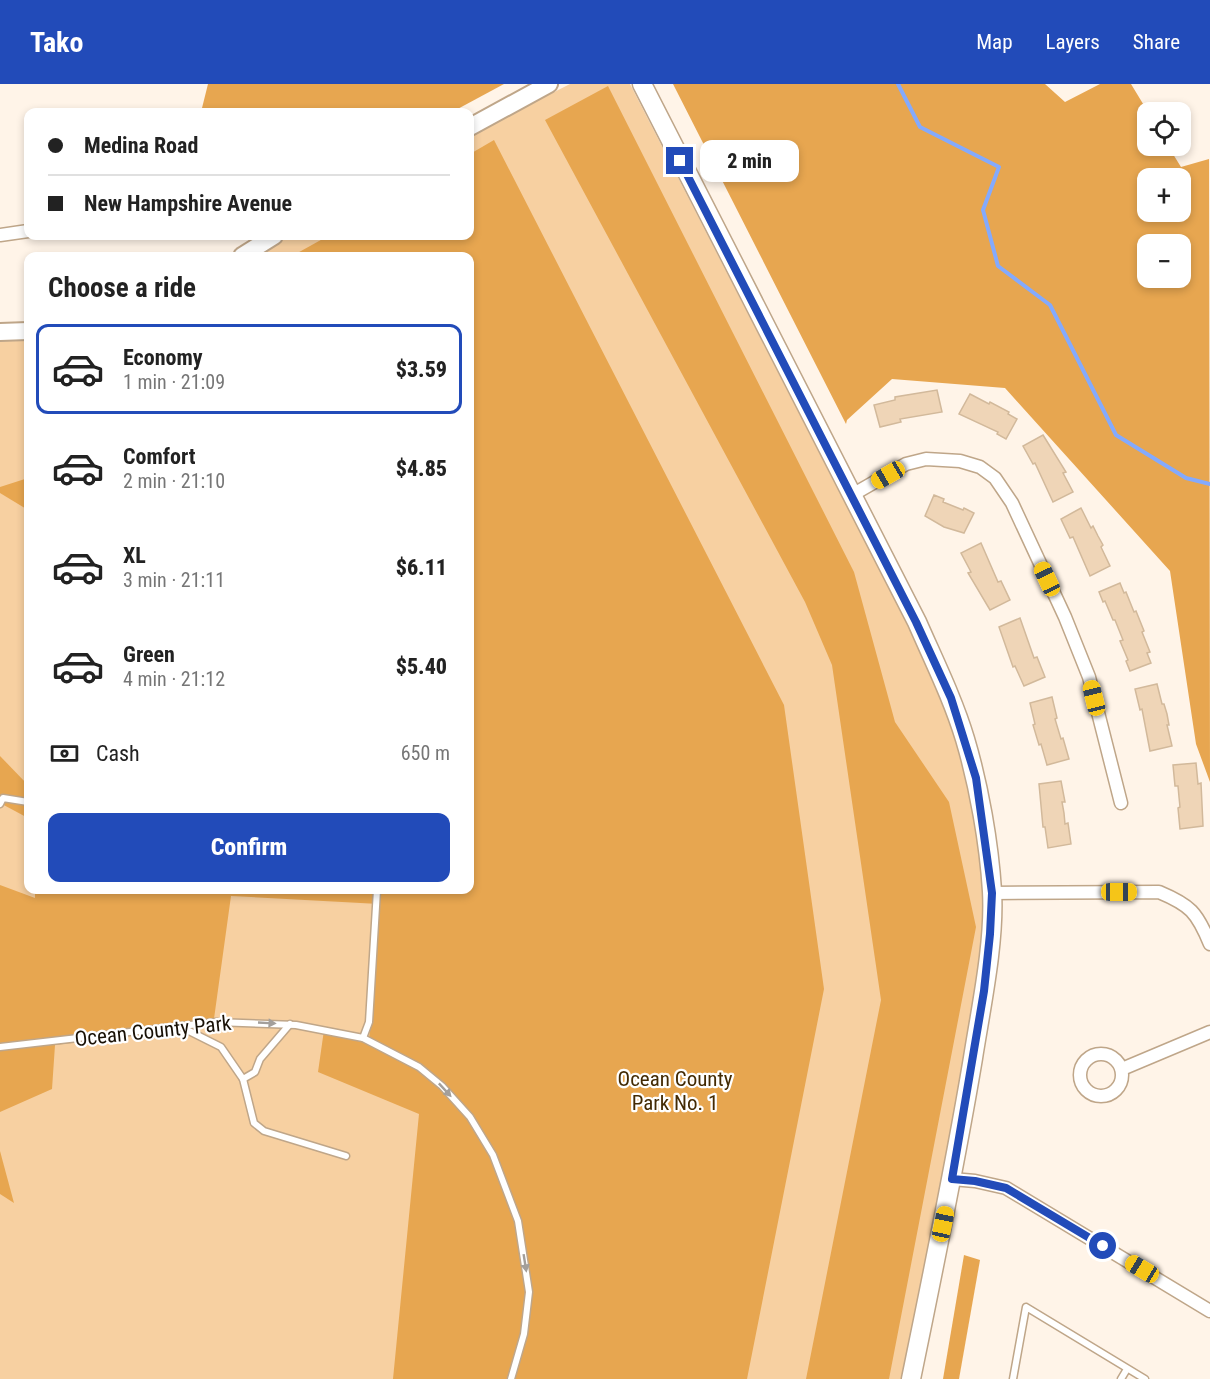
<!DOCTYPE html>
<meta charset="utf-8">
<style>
body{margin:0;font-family:"Roboto Condensed",sans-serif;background:#f2f2f2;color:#222;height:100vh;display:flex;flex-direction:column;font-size:22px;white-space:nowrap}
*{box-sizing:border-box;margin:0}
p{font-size:20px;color:#767676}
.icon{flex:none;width:33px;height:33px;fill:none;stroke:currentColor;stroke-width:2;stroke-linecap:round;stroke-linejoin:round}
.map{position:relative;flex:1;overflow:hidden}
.sheet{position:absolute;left:24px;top:168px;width:450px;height:642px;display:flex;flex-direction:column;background:#fff;border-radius:12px;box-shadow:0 3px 9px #0003}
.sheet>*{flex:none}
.top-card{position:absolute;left:24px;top:24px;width:450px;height:132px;border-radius:12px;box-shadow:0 3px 9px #0003;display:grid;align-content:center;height:132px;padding:0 24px;background:#fff}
.buttons{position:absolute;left:1137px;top:18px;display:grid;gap:12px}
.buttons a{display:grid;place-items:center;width:54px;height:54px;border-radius:12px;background:#fff;box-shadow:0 3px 9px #0003;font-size:30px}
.end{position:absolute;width:27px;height:27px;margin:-14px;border:8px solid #224bb9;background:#fff;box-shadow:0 0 0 3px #fff}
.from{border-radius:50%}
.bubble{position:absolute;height:42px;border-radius:12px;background:#fff;box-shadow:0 3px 9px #0003;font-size:20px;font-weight:800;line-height:42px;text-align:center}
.car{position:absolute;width:18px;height:36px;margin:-18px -9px;border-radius:8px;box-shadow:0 0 4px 2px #0007;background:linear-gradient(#f5c518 24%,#345 0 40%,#f5c518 0 76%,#345 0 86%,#f5c518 0)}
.top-card b{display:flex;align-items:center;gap:21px;height:57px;font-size:22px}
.top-card b+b{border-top:2px solid #e0e0e0}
.top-card i{width:15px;height:15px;background:#222}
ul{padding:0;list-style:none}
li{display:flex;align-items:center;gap:18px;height:90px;margin:0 12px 9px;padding:0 12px;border:3px solid transparent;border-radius:12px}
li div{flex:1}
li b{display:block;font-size:22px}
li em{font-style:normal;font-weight:800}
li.on{border-color:#224bb9}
li>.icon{width:54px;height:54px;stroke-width:1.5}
h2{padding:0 24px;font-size:27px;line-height:72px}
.pay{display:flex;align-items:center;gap:15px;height:66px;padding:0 24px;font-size:22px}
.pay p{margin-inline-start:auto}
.cta{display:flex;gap:12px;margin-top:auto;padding:12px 24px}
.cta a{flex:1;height:69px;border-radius:12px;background:#224bb9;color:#fff;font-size:24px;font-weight:800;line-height:69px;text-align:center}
header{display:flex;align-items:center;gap:36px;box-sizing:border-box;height:84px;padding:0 30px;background:#224bb9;color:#fff}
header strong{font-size:28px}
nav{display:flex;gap:33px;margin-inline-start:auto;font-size:21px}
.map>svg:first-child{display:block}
</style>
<header>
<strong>Tako</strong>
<nav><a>Map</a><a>Layers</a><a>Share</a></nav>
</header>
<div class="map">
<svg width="1210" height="1295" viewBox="0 0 1210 1295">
<rect width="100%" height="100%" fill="#fff4e8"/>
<polygon fill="#f7d0a1" points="570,0 630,0 843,415 910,540 943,616 967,695 992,809 911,1295 0,1295 0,248 28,247 28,806 470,806 470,172 242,172 274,152 470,152 470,51"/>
<g fill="#e7a650" fill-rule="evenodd">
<polygon points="208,0 504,0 452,28 201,28"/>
<path d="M 673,0 L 1045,0 L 1065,18 L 1100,0 L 1131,0 L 1148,28 L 1148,62 L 1168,62 L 1181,83 L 1209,75 L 1210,698 L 1196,660 L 1170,487 L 1005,304 L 892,295 L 847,336 L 846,340 ZM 1148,94 L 1180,94 L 1180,128 L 1148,128 ZM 1180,160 L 1180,194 L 1148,194 L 1148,160 Z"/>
<polygon points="608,2 854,488 895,638 949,718 976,843 889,1295 806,1295 881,916 832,581 805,518 545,36"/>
<polygon points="494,56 784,621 824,905 747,1295 393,1295 419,1030 318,988 324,946 369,956 379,820 231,812 213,942 55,961 52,1005 0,1028 0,801 35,814 35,806 470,806 470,172 292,172 328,152 470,152 470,70"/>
<polygon points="28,394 28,426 0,409 0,403"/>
<polygon points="0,672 28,701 28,734 0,719"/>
<polygon points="0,1067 14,1119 0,1110"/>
<polygon points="964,1171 980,1176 959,1295 943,1295"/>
</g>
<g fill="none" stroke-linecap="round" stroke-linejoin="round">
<polyline stroke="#84aafd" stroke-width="4" points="898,0 920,43 999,83 983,126 998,182 1050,221 1116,351 1186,394 1210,400"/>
</g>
<g fill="#efd5b7" stroke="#d2b99b" stroke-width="1.5">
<polygon points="937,306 942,328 900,335 901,338 880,343 874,321 895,316 895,313"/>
<polygon points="970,310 989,320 990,318 1009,328 1008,330 1017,335 1006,355 997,350 998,348 959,330"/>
<polygon points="1043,351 1066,388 1063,389 1073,408 1053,418 1035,379 1033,380 1023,362"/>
<polygon points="934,411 944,415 943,418 963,426 964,424 974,429 964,449 944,443 925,432"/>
<polygon points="1081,424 1091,444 1093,442 1098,452 1103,461 1101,463 1110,482 1090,492 1073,453 1070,454 1061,435"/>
<polygon points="981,459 998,498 1001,497 1010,516 990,526 968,489 971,488 961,469"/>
<polygon points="1120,499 1124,509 1126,508 1134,528 1136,527 1144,547 1142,548 1150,568 1147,569 1151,579 1130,587 1126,577 1128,576 1120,557 1123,556 1115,536 1113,536 1105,517 1103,518 1099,508"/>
<polygon points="1020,534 1034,574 1037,573 1045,593 1024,602 1015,582 1013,583 999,543"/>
<polygon points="1157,600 1162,620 1164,620 1167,630 1169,641 1167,641 1172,662 1150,667 1142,625 1140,626 1135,605"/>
<polygon points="1052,613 1057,634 1055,635 1061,655 1063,654 1069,675 1047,681 1041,660 1039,661 1033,641 1035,640 1030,619"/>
<polygon points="1196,679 1198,700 1201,699 1203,742 1180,745 1178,724 1180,723 1179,713 1178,702 1175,702 1173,681"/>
<polygon points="1061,697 1065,718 1062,718 1064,729 1065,740 1068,739 1071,760 1048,764 1045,743 1043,743 1039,700"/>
</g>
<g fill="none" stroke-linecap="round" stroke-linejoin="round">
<defs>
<g id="service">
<polyline points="0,720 3,714 28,718"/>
<polyline points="181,943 221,963 243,995 255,988 260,975 290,940"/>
<polyline points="363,954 369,938 377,806"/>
<polyline points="0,963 216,938 296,941 363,954 419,983 442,1002 470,1033 493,1071 518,1137 529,1208 524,1250 511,1295"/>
<polyline points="243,995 254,1039 264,1047 346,1072"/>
<polyline points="1013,1295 1026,1223 1145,1295"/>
<polyline points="1121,1295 1127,1285"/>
</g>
<g id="minor">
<polyline points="0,151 28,147"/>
<polyline points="852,411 906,380 926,375 960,377 980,383 995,394 1012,419 1065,533 1089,593 1121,719"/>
<path d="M 992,809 L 1159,808 C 1190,821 1197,828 1210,860"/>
<circle cx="1101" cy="991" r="21"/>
<polyline points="1122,985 1210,948"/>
<polyline points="952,1095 975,1097 1006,1104 1210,1227"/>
</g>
<g id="tertiary">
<polyline points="470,43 549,0"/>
<polyline points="242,172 274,152"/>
<polyline points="0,248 28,247"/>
</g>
<path id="secondary" d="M 642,0 L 917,538 C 934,577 953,615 965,655 C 979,702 989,759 992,807 C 995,858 981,923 973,974 C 955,1082 933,1188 911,1295"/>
</defs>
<use href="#service" stroke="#bfa689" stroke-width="9"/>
<use href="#minor" stroke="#bfa689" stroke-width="15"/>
<use href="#tertiary" stroke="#bfa689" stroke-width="20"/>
<use href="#secondary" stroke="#bfa689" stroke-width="21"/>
<use href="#service" stroke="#fff" stroke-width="6"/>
<use href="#minor" stroke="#fff" stroke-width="12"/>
<use href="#tertiary" stroke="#fff" stroke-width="16"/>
<use href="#secondary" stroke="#fff" stroke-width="18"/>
</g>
<defs><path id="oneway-solid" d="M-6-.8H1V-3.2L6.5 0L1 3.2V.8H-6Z" transform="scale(1.5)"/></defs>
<g fill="#a39f9b">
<use href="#oneway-solid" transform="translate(267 939) rotate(3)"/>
<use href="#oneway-solid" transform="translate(445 1006) rotate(47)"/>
<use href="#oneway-solid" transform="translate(525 1179) rotate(81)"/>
</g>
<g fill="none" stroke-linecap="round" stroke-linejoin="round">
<polyline stroke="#224bb9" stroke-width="8" points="680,77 916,538 951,614 976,694 992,809 990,850 984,907 952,1095 975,1097 1006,1104 1103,1162"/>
</g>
<g text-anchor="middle" stroke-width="4.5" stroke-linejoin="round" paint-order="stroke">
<g font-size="21" fill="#181005" stroke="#fff">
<text transform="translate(153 947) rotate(-6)" y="7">Ocean County Park</text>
</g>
<g font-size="21" fill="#432a03" stroke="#fff">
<text x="675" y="1002">Ocean County<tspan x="675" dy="24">Park No. 1</tspan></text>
</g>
</g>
</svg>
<div class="buttons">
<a><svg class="icon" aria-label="locate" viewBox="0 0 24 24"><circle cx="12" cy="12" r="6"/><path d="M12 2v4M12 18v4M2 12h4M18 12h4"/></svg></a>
<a>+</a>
<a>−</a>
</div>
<i class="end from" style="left:1103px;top:1162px"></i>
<i class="end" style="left:680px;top:77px"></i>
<div class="bubble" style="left:700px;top:56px;width:99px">2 min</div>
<i class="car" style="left:888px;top:391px;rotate:240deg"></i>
<i class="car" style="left:1047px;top:495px;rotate:335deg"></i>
<i class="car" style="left:1094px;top:614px;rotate:346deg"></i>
<i class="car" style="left:1119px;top:808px;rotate:90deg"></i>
<i class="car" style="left:943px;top:1140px;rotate:12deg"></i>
<i class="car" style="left:1142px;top:1185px;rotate:301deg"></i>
<div class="top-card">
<b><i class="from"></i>Medina Road</b>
<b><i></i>New Hampshire Avenue</b>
</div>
<section class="sheet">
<h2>Choose a ride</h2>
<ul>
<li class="on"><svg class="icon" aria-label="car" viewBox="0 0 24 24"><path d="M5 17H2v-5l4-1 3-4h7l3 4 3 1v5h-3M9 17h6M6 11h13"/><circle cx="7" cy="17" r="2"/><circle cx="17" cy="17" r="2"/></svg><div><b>Economy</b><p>1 min · 21:09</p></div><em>$3.59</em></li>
<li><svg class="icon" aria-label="car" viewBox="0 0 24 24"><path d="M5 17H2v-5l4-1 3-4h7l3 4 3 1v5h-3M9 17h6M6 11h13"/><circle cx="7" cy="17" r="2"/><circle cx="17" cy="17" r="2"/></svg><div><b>Comfort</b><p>2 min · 21:10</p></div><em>$4.85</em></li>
<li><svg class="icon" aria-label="car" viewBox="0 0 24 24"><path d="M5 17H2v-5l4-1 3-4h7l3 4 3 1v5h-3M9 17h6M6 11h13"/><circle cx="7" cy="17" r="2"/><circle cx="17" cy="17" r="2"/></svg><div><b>XL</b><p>3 min · 21:11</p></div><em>$6.11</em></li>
<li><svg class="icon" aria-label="car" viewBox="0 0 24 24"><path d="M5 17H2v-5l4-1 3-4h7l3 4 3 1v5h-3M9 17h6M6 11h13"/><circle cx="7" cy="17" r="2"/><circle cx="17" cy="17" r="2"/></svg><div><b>Green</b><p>4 min · 21:12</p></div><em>$5.40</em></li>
</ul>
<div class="pay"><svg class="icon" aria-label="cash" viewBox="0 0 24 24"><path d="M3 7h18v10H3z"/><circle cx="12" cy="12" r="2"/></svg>Cash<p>650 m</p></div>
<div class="cta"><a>Confirm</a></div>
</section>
</div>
